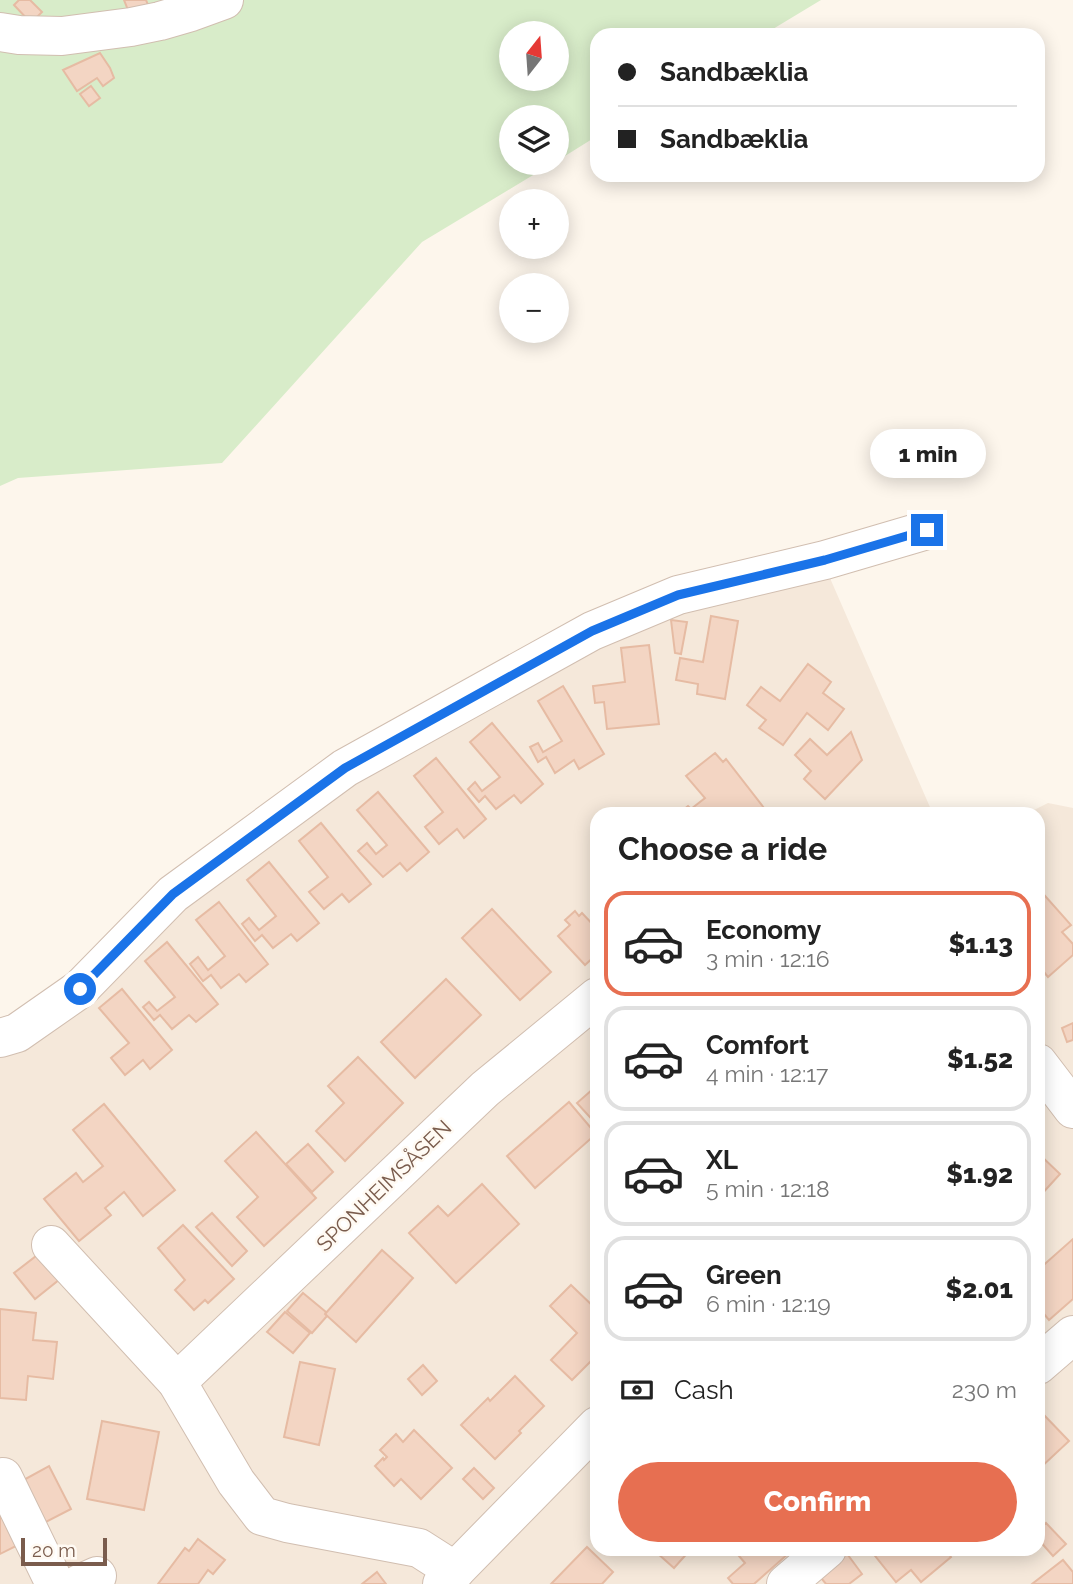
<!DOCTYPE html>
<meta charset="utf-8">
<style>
body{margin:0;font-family:Raleway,sans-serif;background:#f2f2f2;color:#222;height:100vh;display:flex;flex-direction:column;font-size:26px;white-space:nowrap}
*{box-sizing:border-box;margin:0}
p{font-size:23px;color:#767676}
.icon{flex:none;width:38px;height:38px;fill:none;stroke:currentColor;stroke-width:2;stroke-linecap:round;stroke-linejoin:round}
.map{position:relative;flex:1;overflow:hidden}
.panel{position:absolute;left:590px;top:807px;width:455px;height:749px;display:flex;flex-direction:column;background:#fff;border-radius:21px;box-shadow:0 4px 18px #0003}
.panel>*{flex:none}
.guide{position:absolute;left:590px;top:28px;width:455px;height:154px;border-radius:21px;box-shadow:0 4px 18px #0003;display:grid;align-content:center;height:154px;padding:0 28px;background:#fff}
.needle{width:46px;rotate:17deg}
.tools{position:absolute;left:499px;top:21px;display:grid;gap:14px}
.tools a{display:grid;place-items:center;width:70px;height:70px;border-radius:50%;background:#fff;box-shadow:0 4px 18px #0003;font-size:35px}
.scale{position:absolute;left:21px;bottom:18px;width:86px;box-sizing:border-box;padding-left:7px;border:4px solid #7a5c4d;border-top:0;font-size:19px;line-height:24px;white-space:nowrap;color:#7a5c4d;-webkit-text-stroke:5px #fffaf3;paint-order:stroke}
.end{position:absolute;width:32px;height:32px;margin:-16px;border:9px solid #1a73e8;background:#fff;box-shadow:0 0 0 4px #fff}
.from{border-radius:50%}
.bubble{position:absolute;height:49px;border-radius:24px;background:#fff;box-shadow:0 4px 18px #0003;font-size:23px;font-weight:800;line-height:49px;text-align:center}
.guide b{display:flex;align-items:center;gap:24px;height:66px;font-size:26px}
.guide b+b{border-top:2px solid #e0e0e0}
.guide i{width:18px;height:18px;background:#222}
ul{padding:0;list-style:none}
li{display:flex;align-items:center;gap:21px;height:105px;margin:0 14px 10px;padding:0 14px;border:4px solid #e0e0e0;border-radius:21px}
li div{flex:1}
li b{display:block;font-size:26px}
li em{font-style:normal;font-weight:800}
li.current{border-color:#e76f51}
li>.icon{width:63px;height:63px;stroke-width:1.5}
h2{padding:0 28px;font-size:32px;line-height:84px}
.pay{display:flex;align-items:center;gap:18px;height:77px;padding:0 28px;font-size:26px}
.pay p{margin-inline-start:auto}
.cta{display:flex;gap:14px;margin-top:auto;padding:14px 28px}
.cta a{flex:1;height:80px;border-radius:42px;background:#e76f51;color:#fff;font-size:28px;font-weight:800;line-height:80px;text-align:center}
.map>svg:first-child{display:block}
</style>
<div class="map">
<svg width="1073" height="1584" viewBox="0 0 1073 1584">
<rect width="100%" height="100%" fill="#fdf6ec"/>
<polygon fill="#f5e8da" points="826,569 933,814 597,814 597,1549 1038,1549 1038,814 1026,814 1048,803 1073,808 1073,1584 0,1584 0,1031 313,771 678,593"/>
<path fill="#d8ecc9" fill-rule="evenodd" d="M 0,0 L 821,0 L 763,35 L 597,35 L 597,136 L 557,161 L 556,117 L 511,117 L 511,163 L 553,163 L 422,242 L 222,463 L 18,478 L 0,486 ZM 511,33 L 556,33 L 556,79 L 511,79 Z"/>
<g fill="#f3d5c3" stroke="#e6bba3" stroke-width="2">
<polygon points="19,0 30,0 42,12 31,23 14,5"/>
<polygon points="124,0 146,0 149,7 130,15"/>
<polygon points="100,53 110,68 114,78 103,86 97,78 77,91 63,70"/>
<polygon points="91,86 100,98 89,106 80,94"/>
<polygon points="711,616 738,621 725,699 697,694 698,684 676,680 680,658 703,662"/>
<polygon points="671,620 687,622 681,654 675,653"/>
<polygon points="649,645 659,724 607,729 604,702 595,703 593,686 625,682 621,648"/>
<polygon points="808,664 831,682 823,693 844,709 828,730 807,713 783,745 759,728 766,720 747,705 761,687 780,701"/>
<polygon points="563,686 604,754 579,769 574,760 555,773 546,757 538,762 530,747 538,743 543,752 562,741 538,701"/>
<polygon points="492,723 543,784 521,803 514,795 496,809 485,796 479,802 468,789 475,782 482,791 500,777 470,742"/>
<polygon points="851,732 862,760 825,799 804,779 811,771 795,755 810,739 827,755"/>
<polygon points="715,753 723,762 726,759 764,808 757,814 678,814 688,806 691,809 705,798 686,776"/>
<polygon points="436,758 486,819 464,838 457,829 439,844 425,827 443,812 414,776"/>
<polygon points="378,792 429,852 407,871 400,863 383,877 358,851 367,843 376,854 387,845 357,810"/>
<polygon points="321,823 371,884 349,902 342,894 324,909 309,892 328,877 299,841"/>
<polygon points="269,862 319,923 297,941 291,934 273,948 262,935 255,941 242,924 249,918 259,930 276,916 247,880"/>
<polygon points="1038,888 1071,925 1062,932 1073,944 1073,955 1048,977 1038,965 1042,961 1038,956"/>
<polygon points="219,902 268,964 246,982 239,974 221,988 211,975 203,981 190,964 198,957 208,970 225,956 196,920"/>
<polygon points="492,909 551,972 520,1000 462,938"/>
<polygon points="575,911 579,916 582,913 597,929 597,954 585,965 558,936 570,925 565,920"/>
<polygon points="167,942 218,1004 196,1022 189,1015 172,1029 160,1015 154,1020 143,1007 149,1002 157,1011 175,997 145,961"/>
<polygon points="446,979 481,1015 415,1078 381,1042"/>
<polygon points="122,989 172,1050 150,1069 143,1060 125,1075 111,1058 129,1043 99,1008"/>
<polygon points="1073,1023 1073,1040 1067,1042 1062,1028"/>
<polygon points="358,1057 403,1103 345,1161 316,1131 344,1103 328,1086"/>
<polygon points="593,1089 597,1094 597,1125 577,1103"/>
<polygon points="569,1102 596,1134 535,1188 507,1156"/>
<polygon points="104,1104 175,1190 143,1216 124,1192 105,1208 111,1215 79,1241 44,1199 76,1173 83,1182 103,1166 73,1130"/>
<polygon points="256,1132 316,1198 264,1246 237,1217 258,1197 225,1161"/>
<polygon points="308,1144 333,1172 312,1192 286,1164"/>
<polygon points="1038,1153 1060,1174 1040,1196 1038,1195"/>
<polygon points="482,1184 519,1224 456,1283 409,1233 438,1206 448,1216"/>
<polygon points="212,1213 247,1251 232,1266 196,1227"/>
<polygon points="183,1225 234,1279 208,1303 205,1300 194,1310 175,1290 185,1280 158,1248"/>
<polygon points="1073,1239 1073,1299 1049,1320 1038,1307 1038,1270"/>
<polygon points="382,1250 413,1278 356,1342 325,1314"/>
<polygon points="40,1253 60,1279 35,1299 14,1273"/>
<polygon points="571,1285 597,1310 597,1355 572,1380 551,1360 577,1333 550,1306"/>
<polygon points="303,1293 326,1312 325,1314 327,1316 312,1333 287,1311"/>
<polygon points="0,1309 36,1313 33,1340 57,1342 53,1379 28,1376 26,1400 0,1398"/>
<polygon points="285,1312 310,1333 293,1353 267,1332"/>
<polygon points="300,1362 335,1369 319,1445 284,1437"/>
<polygon points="423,1365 437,1381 422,1395 408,1379"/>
<polygon points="515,1376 544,1406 519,1431 521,1433 495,1459 461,1425 488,1398 490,1401"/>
<polygon points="1043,1414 1069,1441 1038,1470 1038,1419"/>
<polygon points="102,1421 159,1432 144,1510 87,1499"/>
<polygon points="414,1430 452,1468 421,1499 401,1479 394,1486 375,1466 383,1458 384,1460 387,1457 380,1450 396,1434 403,1442"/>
<polygon points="49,1466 71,1509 42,1524 20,1482"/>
<polygon points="474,1468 494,1488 483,1499 463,1479"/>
<polygon points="0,1500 22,1543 0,1554"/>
<polygon points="1046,1523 1066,1544 1053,1556 1038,1539 1038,1530"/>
<polygon points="198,1539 225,1560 213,1574 208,1570 198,1584 158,1584 185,1548 189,1551"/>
<polygon points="587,1547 613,1572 602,1584 551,1584"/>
<polygon points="661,1549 691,1549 674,1568 657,1553"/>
<polygon points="733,1549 798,1549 792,1554 790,1552 754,1584 733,1584 728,1578 745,1563"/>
<polygon points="875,1549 945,1549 951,1557 921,1582 911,1570 896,1582 872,1552"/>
<polygon points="845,1551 862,1574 849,1584 826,1584 817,1573"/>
<polygon points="1063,1560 1073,1572 1073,1584 1032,1584"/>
<polygon points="377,1572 386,1584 362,1584"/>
</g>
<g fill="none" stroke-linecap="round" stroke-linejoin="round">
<defs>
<g id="minor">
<polyline points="0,32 19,35 62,36 131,27 160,21 191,12 224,0"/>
<polyline points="0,1038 17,1033 80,989 173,894 345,768 592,631 678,595 825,560 927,530"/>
<polyline points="1038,1063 1073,1109"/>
<polyline points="51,1245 177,1382 236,1482 262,1516 287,1523 419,1548 455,1571"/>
<polyline points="1038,1365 1073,1335"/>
<polyline points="177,1382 485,1089 597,997"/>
<polyline points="3,1477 55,1584"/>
<polyline points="79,1584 97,1576"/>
<polyline points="442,1584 597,1426"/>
<polyline points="786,1584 827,1549"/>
</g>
</defs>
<use href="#minor" stroke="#d1beb0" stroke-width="40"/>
<use href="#minor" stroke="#fff" stroke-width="38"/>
</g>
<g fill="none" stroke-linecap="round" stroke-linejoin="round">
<polyline stroke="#1a73e8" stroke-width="9" points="80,989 173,894 345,768 592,631 678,595 825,560 927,530"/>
</g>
<g text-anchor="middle" stroke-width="5" stroke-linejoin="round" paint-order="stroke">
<g font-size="21" fill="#7a5c4d" stroke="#fffaf3">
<text transform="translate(384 1186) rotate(-44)" y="7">SPONHEIMSÅSEN</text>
</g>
</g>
</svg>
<div class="tools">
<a><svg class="needle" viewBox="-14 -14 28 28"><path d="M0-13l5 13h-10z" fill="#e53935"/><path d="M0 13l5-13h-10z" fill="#767676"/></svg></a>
<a><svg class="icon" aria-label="layers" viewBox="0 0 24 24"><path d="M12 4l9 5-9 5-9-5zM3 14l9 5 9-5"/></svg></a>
<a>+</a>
<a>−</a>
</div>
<div class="scale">20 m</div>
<i class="end from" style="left:80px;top:989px"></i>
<i class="end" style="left:927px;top:530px"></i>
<div class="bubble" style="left:870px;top:429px;width:116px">1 min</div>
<div class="guide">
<b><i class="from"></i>Sandbæklia</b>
<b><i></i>Sandbæklia</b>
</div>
<section class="panel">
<h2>Choose a ride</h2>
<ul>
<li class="current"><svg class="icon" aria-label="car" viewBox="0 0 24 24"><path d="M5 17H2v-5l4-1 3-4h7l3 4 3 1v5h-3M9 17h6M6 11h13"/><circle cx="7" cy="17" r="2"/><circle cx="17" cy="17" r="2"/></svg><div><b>Economy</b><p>3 min · 12:16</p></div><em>$1.13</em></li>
<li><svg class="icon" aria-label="car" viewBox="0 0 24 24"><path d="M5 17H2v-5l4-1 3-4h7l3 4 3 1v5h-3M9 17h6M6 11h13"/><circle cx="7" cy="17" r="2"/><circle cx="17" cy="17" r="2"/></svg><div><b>Comfort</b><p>4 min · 12:17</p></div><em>$1.52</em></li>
<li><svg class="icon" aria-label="car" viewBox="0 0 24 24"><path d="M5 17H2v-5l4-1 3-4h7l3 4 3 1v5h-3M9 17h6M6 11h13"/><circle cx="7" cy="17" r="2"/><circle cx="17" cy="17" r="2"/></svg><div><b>XL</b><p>5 min · 12:18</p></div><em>$1.92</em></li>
<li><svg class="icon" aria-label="car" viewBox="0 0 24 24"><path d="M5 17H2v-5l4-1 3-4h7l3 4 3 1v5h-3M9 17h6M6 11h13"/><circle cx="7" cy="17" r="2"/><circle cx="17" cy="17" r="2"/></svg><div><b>Green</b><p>6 min · 12:19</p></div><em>$2.01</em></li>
</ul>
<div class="pay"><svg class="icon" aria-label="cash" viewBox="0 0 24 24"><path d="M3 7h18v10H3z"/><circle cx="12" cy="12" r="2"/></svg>Cash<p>230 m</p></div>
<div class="cta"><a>Confirm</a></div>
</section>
</div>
